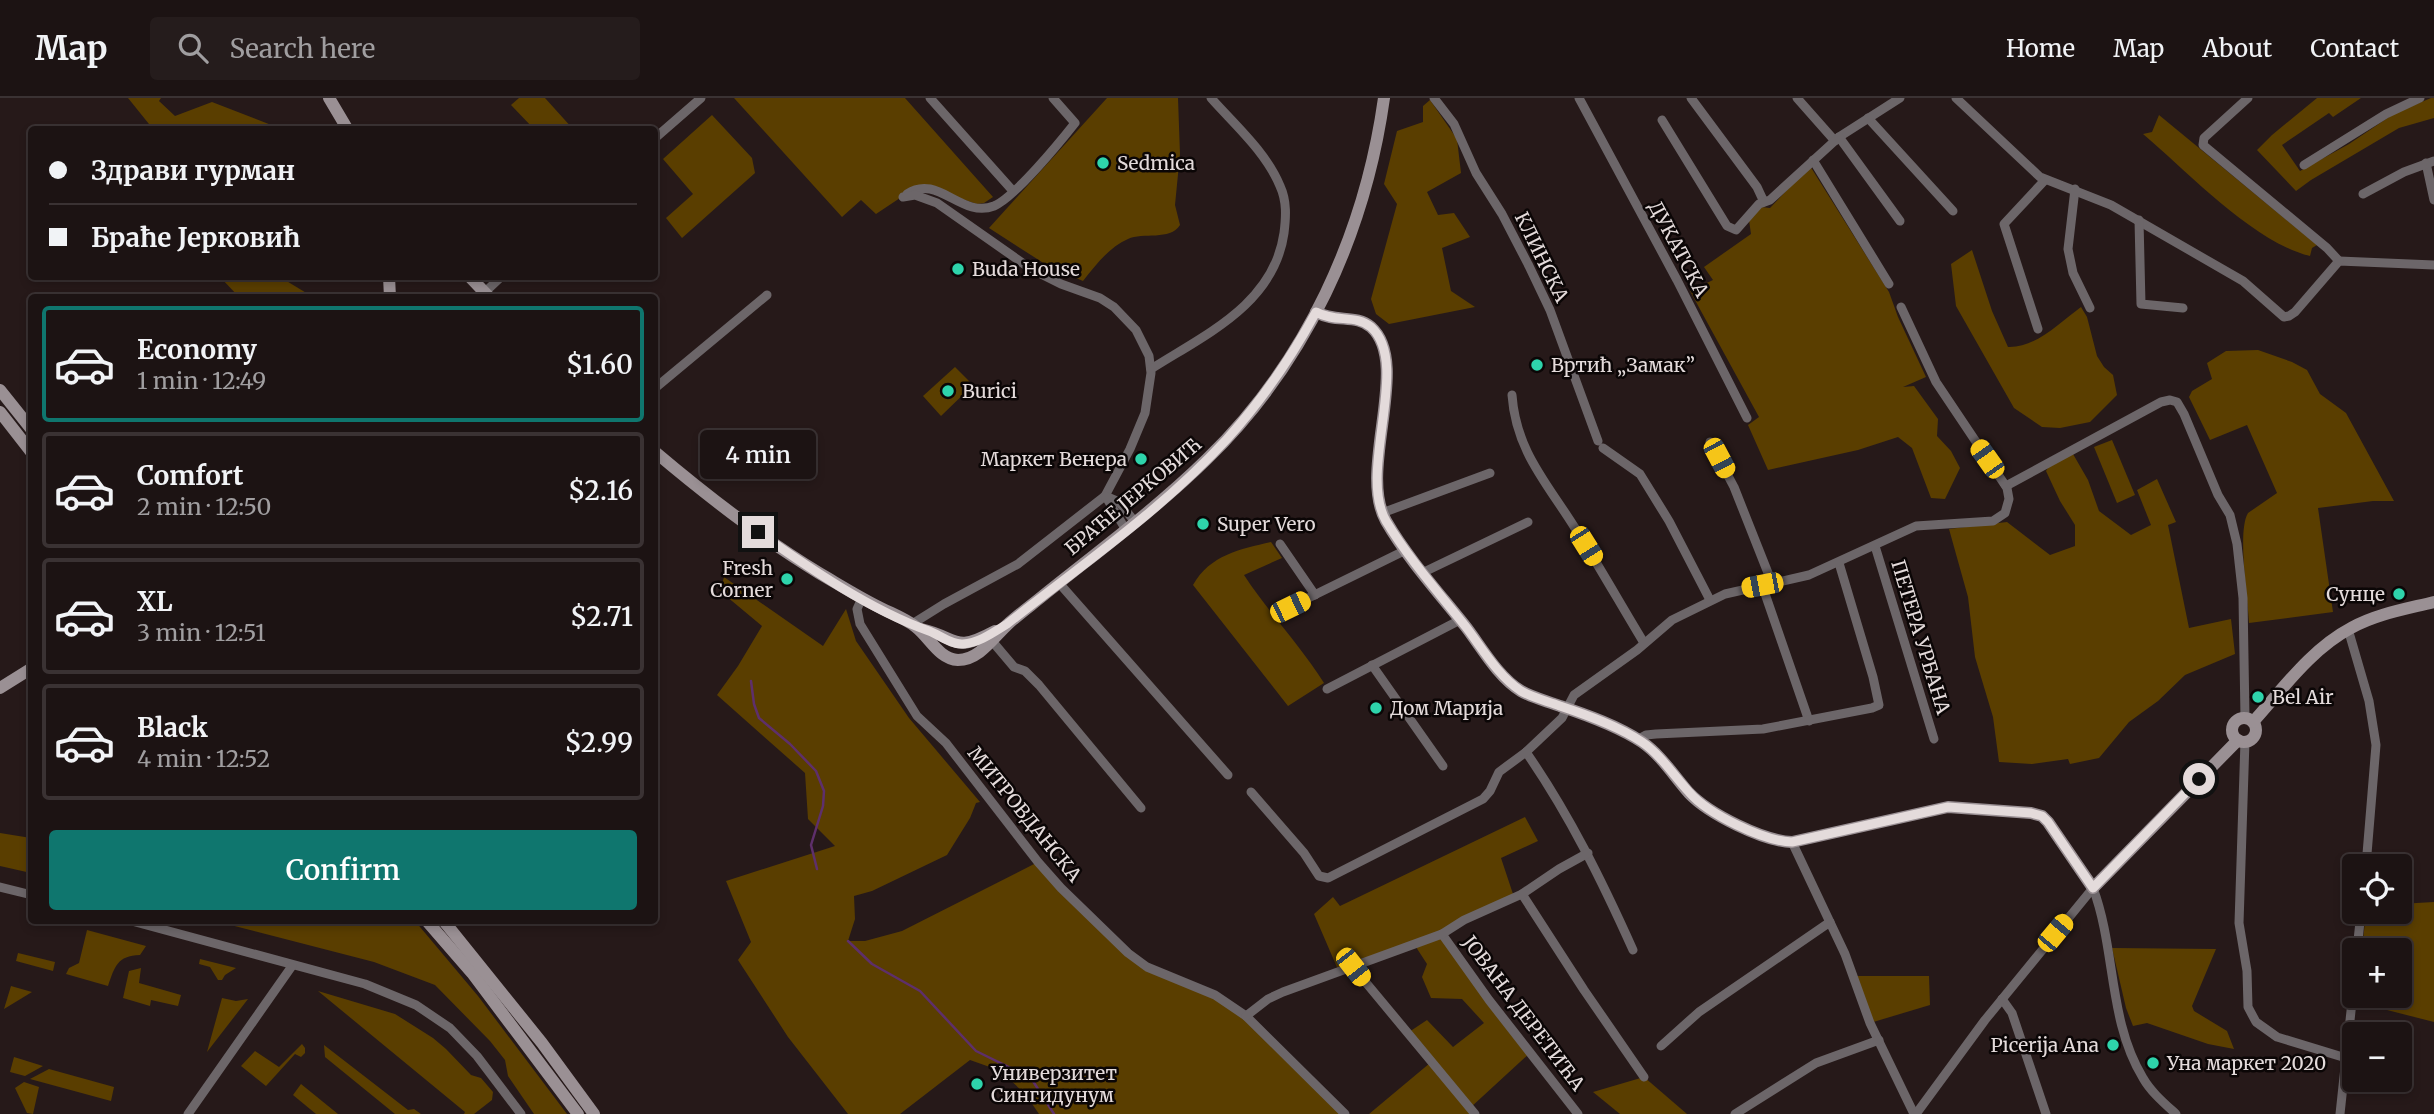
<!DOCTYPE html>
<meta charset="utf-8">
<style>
body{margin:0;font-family:Merriweather,serif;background:#251c1c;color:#f1f3f6;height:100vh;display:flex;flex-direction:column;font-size:26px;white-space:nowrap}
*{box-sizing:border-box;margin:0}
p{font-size:23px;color:#a09ea0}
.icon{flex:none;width:38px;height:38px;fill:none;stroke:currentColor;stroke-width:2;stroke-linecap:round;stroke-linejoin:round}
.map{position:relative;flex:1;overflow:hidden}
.details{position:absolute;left:28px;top:196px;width:630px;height:630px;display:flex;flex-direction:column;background:#1c1313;border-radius:7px;box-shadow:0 4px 10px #0003,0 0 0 2px #3a3233}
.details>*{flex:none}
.banner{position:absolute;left:28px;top:28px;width:630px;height:154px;border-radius:7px;box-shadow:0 4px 10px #0003,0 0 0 2px #3a3233;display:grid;align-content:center;height:154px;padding:0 21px;background:#1c1313}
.buttons{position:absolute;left:2342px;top:756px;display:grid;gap:14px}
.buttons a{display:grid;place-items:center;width:70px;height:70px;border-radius:7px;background:#1c1313;box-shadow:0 4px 10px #0003,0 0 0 2px #3a3233;font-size:35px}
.end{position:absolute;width:32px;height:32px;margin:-16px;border:9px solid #e4dbdb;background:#111;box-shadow:0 0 0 4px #111}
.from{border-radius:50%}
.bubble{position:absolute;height:49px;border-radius:7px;background:#1c1313;box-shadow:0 4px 10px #0003,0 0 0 2px #3a3233;font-size:23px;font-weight:600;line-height:49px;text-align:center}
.car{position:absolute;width:21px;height:42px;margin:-21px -10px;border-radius:9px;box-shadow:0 0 5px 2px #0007;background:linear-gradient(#f5c518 24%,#345 0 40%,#f5c518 0 76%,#345 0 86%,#f5c518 0)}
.banner b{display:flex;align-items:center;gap:24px;height:66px;font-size:26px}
.banner b+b{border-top:2px solid #3a3233}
.banner i{width:18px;height:18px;background:#f1f3f6}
ul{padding:12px 0 0;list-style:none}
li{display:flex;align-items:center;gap:21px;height:116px;margin:0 14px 10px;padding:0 7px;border:4px solid #3a3233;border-radius:7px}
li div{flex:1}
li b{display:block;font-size:26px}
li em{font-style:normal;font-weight:600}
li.selected{border-color:#0f766e}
li>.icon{width:63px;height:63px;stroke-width:1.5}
.button{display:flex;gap:14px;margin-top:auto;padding:14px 21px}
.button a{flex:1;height:80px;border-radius:7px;background:#0f766e;color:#fff;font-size:28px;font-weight:600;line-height:80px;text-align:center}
header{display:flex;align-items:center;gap:42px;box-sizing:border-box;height:98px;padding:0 35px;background:#1c1313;border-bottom:2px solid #3a3233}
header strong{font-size:33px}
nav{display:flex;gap:38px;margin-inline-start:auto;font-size:24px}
.search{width:490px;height:63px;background:#251c1c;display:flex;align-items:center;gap:18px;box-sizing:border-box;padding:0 24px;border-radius:7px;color:#a09ea0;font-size:26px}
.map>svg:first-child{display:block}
</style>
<header>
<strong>Map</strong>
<div class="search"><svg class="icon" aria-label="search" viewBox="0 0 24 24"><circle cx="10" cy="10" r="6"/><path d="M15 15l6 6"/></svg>Search here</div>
<nav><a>Home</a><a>Map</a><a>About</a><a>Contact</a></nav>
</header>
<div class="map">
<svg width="2434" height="1016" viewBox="0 0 2434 1016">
<rect width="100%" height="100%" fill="#261919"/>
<g fill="#5a3e00">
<polygon points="128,0 161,0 159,3 175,18 212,4 279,30 278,32 153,31"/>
<polygon points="519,0 545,0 573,31 534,31 511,7"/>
<polygon points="734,0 905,0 993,99 984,105 977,106 941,94 912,92 876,116 861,102 842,119"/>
<path d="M 1107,0 L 1178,0 L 1180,56 L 1175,107 L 1180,127 C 1170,143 1143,134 1128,141 C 1109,149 1095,168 1083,183 L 1048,168 L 989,130 Z"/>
<polygon points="2317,0 2361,0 2333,19 2329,15 2282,47 2300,73 2349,46 2395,15 2431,0 2434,0 2434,20 2399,30 2311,82 2296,93 2257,52 2272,37"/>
<polygon points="1430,2 1457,41 1461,75 1427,94 1438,117 1454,115 1470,139 1442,150 1451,193 1475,209 1389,226 1376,216 1371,201 1397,106 1384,86 1397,33 1423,24 1423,8"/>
<polygon points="712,17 752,60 755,75 682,140 666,120 693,96 663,61"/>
<path d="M 2159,17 L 2317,147 L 2312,150 L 2310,158 C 2253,144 2188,74 2143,36 L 2152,34 Z"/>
<polygon points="1810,68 1889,194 1898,219 1926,279 1903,289 1914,288 1938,321 1937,338 1951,353 1960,370 1945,401 1931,400 1912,350 1898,339 1858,352 1768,372 1748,327 1759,319 1690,193 1713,182 1704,169 1751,136 1749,122 1761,109 1770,110"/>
<path d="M 1972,152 L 1992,213 L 2008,249 C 2036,250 2059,225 2081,209 L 2087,219 L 2097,258 L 2104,269 L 2113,277 L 2117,297 L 2090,324 L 2060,330 L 2042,329 L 2014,310 L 1956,208 L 1951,166 Z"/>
<polygon points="220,179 280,179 308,196 307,199 239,199"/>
<path d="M 2258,252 L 2292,264 L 2307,272 L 2320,296 L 2346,315 L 2394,403 L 2373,403 L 2318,410 L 2333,514 L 2249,525 C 2248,500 2237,433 2248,415 L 2277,395 L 2247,327 L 2210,342 L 2189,299 L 2192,293 L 2212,281 L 2207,265 L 2226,253 Z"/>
<polygon points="955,269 973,287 941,318 923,298"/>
<polygon points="2112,342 2135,397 2117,405 2094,349"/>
<polygon points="2073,356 2088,382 2099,413 2131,437 2151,427 2137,392 2157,381 2176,424 2168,427 2189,530 2231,521 2235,556 2185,577 2158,603 2129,624 2099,660 2070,666 2068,661 2032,666 1999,664 1993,619 1975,559 1968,499 1949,431 2007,424 2050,457 2075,448 2075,427 2060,403 2046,373 2049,368"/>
<path d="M 1271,444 L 1282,460 L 1244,477 C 1269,515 1300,547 1324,585 L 1288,608 L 1193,487 C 1210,457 1240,451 1271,444 Z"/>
<polygon points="724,479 823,548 846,511 856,543 909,620 980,704 976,705 970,720 947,757 872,793 854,798 855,821 848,843 865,843 902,833 1038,764 1128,855 1226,904 1345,1016 1039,1016 1026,997 1001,973 970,962 900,1016 848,1016 788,939 738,862 751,844 726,783 835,748 808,721 805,675 717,597 738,568 762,528 720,493"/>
<polygon points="1525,719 1538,743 1501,760 1514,799 1442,836 1531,954 1470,1010 1475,1016 1369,1016 1430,965 1406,936 1427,922 1453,949 1484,925 1462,901 1431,900 1422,879 1427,866 1414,846 1339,874 1314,816 1333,799 1340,808"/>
<polygon points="0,735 31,740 31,775 0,768"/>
<polygon points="2434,804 2434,924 2387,912 2391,898 2399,898 2399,863 2404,844 2397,842 2376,852 2362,852 2366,814 2399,814 2399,806"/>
<polygon points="215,823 415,823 478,898 567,1016 534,1016 508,978 505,962 490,943 435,887 374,864"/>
<path d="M 87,832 L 146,848 L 140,857 C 117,858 115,868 108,888 L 66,876 L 69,870 L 79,865 Z"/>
<polygon points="2112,850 2216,851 2192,908 2194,913 2227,933 2234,951 2208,946 2147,925 2133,928 2126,910"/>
<polygon points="18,855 55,864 53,873 16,863"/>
<polygon points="200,861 236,870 225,877 222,882 218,882 210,869 199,866"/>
<polygon points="141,870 139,885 181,897 178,908 151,902 150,908 123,900 129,873"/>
<polygon points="1853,878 1929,878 1930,907 1870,925"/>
<polygon points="11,888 32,894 4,911"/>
<polygon points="318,893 395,916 433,940 446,951 471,977 481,980 493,994 492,1002 474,1016 464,1016 465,1014"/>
<polygon points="222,900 236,903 248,901 207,954"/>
<polygon points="302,946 305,950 305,955 301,959 295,956 266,988 241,968 255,953 279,969"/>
<polygon points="324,947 408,1012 414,1011 421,1016 395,1016 325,959"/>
<polygon points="14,959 43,968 25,978 10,974"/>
<polygon points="49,971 114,989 111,1003 30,981"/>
<polygon points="1644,979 1687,1016 1620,1016 1593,994"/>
<polygon points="24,984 39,989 33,1016 27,1015 15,990"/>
<polygon points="301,986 338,1016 316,1016 293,997"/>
</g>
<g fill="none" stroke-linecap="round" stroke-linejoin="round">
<g stroke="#5e2f6b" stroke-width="2.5">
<polyline points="751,583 754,606 759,620 790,646 816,673 824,693 823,708 811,747 817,771"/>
<polyline points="848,843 872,866 920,893 976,953 1031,980 1054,1016"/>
</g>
<g stroke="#6c6669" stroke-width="9">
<polyline points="930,0 1013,93"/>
<polyline points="1434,0 1454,26 1476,75 1502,116 1528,166 1550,212 1598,343"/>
<polyline points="1579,0 1677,182 1747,320"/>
<polyline points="1691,0 1757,89 1764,104"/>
<polyline points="1797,0 1835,43"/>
<polyline points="1956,0 2040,79 2111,107 2243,183 2284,219 2289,218 2295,214 2339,163 2434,167"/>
<polyline points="2248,0 2204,40 2203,47 2327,150 2339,163"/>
<polyline points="1868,20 1953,113"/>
<polyline points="1662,22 1727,128 1736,132 1759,106 1770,102 1839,39 1900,0"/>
<polyline points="1839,39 1900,123"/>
<polyline points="654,41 701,0"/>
<polyline points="1813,62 1889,186"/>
<polyline points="2426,65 2434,102"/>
<polyline points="2304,67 2386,16 2420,0"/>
<polyline points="2075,91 2068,151 2073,175 2090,210"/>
<path d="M 907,96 C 938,75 961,121 994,108 C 1015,99 1060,44 1075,25 L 1053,0"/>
<polyline points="2363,96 2404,74 2434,63"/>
<polyline points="903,99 915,97 937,105 1031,171 1061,186 1100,200 1114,209 1136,232 1149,258 1151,275 1145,315 1130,351 1105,398 1018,466 944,506 912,526"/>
<polyline points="2139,122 2141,206 2183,210"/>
<polyline points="485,194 502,178"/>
<polyline points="2038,231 2004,126 2045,82"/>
<path d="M 1151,271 C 1206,236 1274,206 1284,135 C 1286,119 1287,103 1280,88 C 1266,54 1235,27 1211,0"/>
<polyline points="654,291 767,197"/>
<path d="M 1512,297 C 1516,353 1547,385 1575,430 C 1599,468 1621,507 1644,545"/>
<polyline points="1710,344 1734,389 1772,485"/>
<polyline points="1603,350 1640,376 1669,423 1710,502"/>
<polyline points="2006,388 2161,304 2170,302 2177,304 2184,316 2218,397 2230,417 2237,446 2243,500 2245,620"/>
<polyline points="1105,398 1119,404 1135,424"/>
<polyline points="1106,399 1126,432"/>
<polyline points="1382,415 1490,375"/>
<polyline points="1280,446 1315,497"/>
<polyline points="1875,448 1934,641"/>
<polyline points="1424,474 1528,424"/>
<polyline points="1059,485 1228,677"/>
<polyline points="1762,487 1809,623"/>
<polyline points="862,500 857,511 860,526 917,618 946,645 1038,764 1061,790 1128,855 1147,869 1215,897 1246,918 1345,1016"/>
<polyline points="1290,509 1406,452"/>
<polyline points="2348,531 2369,603 2376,647 2366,768"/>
<polyline points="992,543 1014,569 1025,573 1039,587 1141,710"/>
<polyline points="1372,567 1443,668"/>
<polyline points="1327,591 1460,522"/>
<polyline points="1637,642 1646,637 1656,636 1763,631 1872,610 1879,607 1873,579 1839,465"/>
<polyline points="2245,643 2239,825 2247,873 2248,909 2256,924 2277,939 2346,960"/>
<path d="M 1526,654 C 1569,716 1602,783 1633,852"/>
<polyline points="1251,694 1304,755 1319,778 1328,780 1483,701 1490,693 1499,674 1526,654 1562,620 1574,597 1637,552 1672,522 1725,496 1809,477 1916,428 1993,423 2005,415 2009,401 2007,390 1936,284 1901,209"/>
<polyline points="1792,744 1845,856 1870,925 1914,1016"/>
<polyline points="0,789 32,797"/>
<path d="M 2093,790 C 2116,851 2108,923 2143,980 C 2151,994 2164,1005 2176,1016"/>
<polyline points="1522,796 1584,892 1644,979"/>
<polyline points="128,822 365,886 416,907 450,930 477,958 521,1016"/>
<polyline points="1442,836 1489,902 1578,1016"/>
<polyline points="2357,852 2361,814"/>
<polyline points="1353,869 1475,1016"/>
<polyline points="2002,901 2012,915 2046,1016"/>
<polyline points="1246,918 1268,901 1283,894 1442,836 1464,822 1522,796 1559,771 1588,755"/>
<polyline points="1661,948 1699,914 1830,824"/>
<polyline points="188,1016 292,868"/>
<polyline points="1735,1016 1816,965 1879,942"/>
<polyline points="1916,1016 1985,922 2093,790"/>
<polyline points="2340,1016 2354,885"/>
</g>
<g stroke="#9a9094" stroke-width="12">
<polyline points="329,0 348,32"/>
<polyline points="389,178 390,200"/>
<polyline points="469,178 490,200"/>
<path d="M 1316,214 C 1336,225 1356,216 1371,229 C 1412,266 1357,372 1386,423 C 1408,461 1439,495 1466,529 C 1482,550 1498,579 1521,593 C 1533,600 1547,603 1560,608 C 1587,617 1618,628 1642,644 C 1661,657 1674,678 1689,695 C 1709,716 1763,743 1792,744 L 1948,709 L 2031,715 L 2042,718 L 2048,724 L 2093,790 L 2238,642"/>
<polyline points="0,292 32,332"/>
<polyline points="0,314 32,355"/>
<path d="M 654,353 C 706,397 761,440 819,475 C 838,486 857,498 877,508 C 890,515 905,520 916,529 C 930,540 939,561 958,562 C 979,562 993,540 1007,527 C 1019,516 1033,506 1045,496 C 1100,452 1157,410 1207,361 C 1306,265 1365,136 1384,0"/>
<path d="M 921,531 C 960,540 952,556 995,533"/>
<polyline points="0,590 32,570"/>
<circle cx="2244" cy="632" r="12"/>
<path d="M 2253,624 C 2282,592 2311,551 2351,530 C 2376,516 2406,511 2434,504"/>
<polyline points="426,822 472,875 578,1016"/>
<polyline points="443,822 542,945 594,1016"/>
</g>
</g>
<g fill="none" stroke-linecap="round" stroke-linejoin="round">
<path stroke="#e4dbdb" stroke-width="9" d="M 758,434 C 809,470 870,512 929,533 C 940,537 951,547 963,546 C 979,545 994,534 1007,526 C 1082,467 1163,411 1227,341 C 1262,302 1291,260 1316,214 C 1335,225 1356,216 1371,229 C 1412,266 1357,373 1386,423 C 1409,461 1439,495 1466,529 C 1482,550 1498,578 1521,593 C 1533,600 1547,603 1560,608 C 1587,617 1618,628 1642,644 C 1661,657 1674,678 1689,694 C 1708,716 1763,743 1792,744 L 1948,709 L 2031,715 L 2042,718 L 2048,724 L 2093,790 L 2199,681"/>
</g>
<g fill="#2ed4ab" stroke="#0b0606" stroke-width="2.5">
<circle cx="1103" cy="65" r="7"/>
<circle cx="958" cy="171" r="7"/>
<circle cx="1537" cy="267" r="7"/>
<circle cx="948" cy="293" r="7"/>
<circle cx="1141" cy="361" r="7"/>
<circle cx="1203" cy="426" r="7"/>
<circle cx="787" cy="481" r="7"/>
<circle cx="2399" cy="496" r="7"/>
<circle cx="2258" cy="599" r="7"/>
<circle cx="1376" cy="610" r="7"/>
<circle cx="2113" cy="947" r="7"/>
<circle cx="2153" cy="965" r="7"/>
<circle cx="977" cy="986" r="7"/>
</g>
<g text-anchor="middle" stroke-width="5" stroke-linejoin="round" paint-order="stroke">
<g font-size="19" fill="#e4dbdb" stroke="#0b0606" text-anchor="start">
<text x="1117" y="72">Sedmica</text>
<text x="972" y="178">Buda House</text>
<text x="1551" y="274">Вртић „Замак”</text>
<text x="962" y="300">Burici</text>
<text x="1127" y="368" text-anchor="end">Маркет Венера</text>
<text x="1217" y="433">Super Vero</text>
<text x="773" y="477" text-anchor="end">Fresh<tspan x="773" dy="22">Corner</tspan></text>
<text x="2385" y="503" text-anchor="end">Сунце</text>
<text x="2272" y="606">Bel Air</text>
<text x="1390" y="617">Дом Марија</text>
<text x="2099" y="954" text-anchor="end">Picerija Ana</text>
<text x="2167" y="972">Уна маркет 2020</text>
<text x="991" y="982">Универзитет<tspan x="991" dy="22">Сингидунум</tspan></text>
</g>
<g font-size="19" fill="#e4dbdb" stroke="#0b0606">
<text transform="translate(1679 151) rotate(62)" y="7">ДУКАТСКА</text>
<text transform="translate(1542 159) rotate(64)" y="7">КЛИНСКА</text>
<text transform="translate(1133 398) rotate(-40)" y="7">БРАЋЕ ЈЕРКОВИЋ</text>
<text transform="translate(1921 539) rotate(73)" y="7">ПЕТЕРА УРБАНА</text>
<text transform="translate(1025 716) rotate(51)" y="7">МИТРОВДАНСКА</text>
<text transform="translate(1524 915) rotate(53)" y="7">ЈОВАНА ДЕРЕТИЋА</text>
</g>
</g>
</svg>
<div class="buttons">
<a><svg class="icon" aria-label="locate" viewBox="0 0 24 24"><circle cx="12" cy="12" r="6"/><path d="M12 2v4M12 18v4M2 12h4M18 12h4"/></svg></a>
<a>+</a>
<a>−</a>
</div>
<i class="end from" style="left:2199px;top:681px"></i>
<i class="end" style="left:758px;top:434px"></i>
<div class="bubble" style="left:700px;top:332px;width:116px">4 min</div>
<i class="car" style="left:1719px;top:360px;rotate:152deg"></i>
<i class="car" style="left:1987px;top:361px;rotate:325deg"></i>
<i class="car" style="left:1586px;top:448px;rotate:148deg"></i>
<i class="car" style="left:1762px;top:487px;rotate:259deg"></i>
<i class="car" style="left:1290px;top:509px;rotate:64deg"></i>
<i class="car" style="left:2055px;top:835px;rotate:40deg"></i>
<i class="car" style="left:1353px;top:869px;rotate:142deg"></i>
<div class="banner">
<b><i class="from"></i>Здрави гурман</b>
<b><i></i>Браће Јерковић</b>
</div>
<section class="details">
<ul>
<li class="selected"><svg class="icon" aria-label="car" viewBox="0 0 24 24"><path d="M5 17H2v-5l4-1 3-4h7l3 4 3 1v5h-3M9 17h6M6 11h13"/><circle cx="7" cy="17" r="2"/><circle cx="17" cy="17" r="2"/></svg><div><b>Economy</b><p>1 min · 12:49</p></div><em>$1.60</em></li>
<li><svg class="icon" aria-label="car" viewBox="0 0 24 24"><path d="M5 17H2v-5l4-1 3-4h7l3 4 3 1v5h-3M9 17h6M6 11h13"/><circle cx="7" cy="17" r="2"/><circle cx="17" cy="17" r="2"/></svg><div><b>Comfort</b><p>2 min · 12:50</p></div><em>$2.16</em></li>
<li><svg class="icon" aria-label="car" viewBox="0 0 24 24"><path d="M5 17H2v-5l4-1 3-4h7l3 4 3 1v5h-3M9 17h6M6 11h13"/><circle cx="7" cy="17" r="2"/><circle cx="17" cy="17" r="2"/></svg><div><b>XL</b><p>3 min · 12:51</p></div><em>$2.71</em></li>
<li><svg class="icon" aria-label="car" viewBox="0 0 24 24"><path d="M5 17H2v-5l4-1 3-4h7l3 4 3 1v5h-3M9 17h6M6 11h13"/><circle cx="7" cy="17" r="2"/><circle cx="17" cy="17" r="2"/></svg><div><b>Black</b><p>4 min · 12:52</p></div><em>$2.99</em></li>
</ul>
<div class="button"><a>Confirm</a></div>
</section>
</div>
